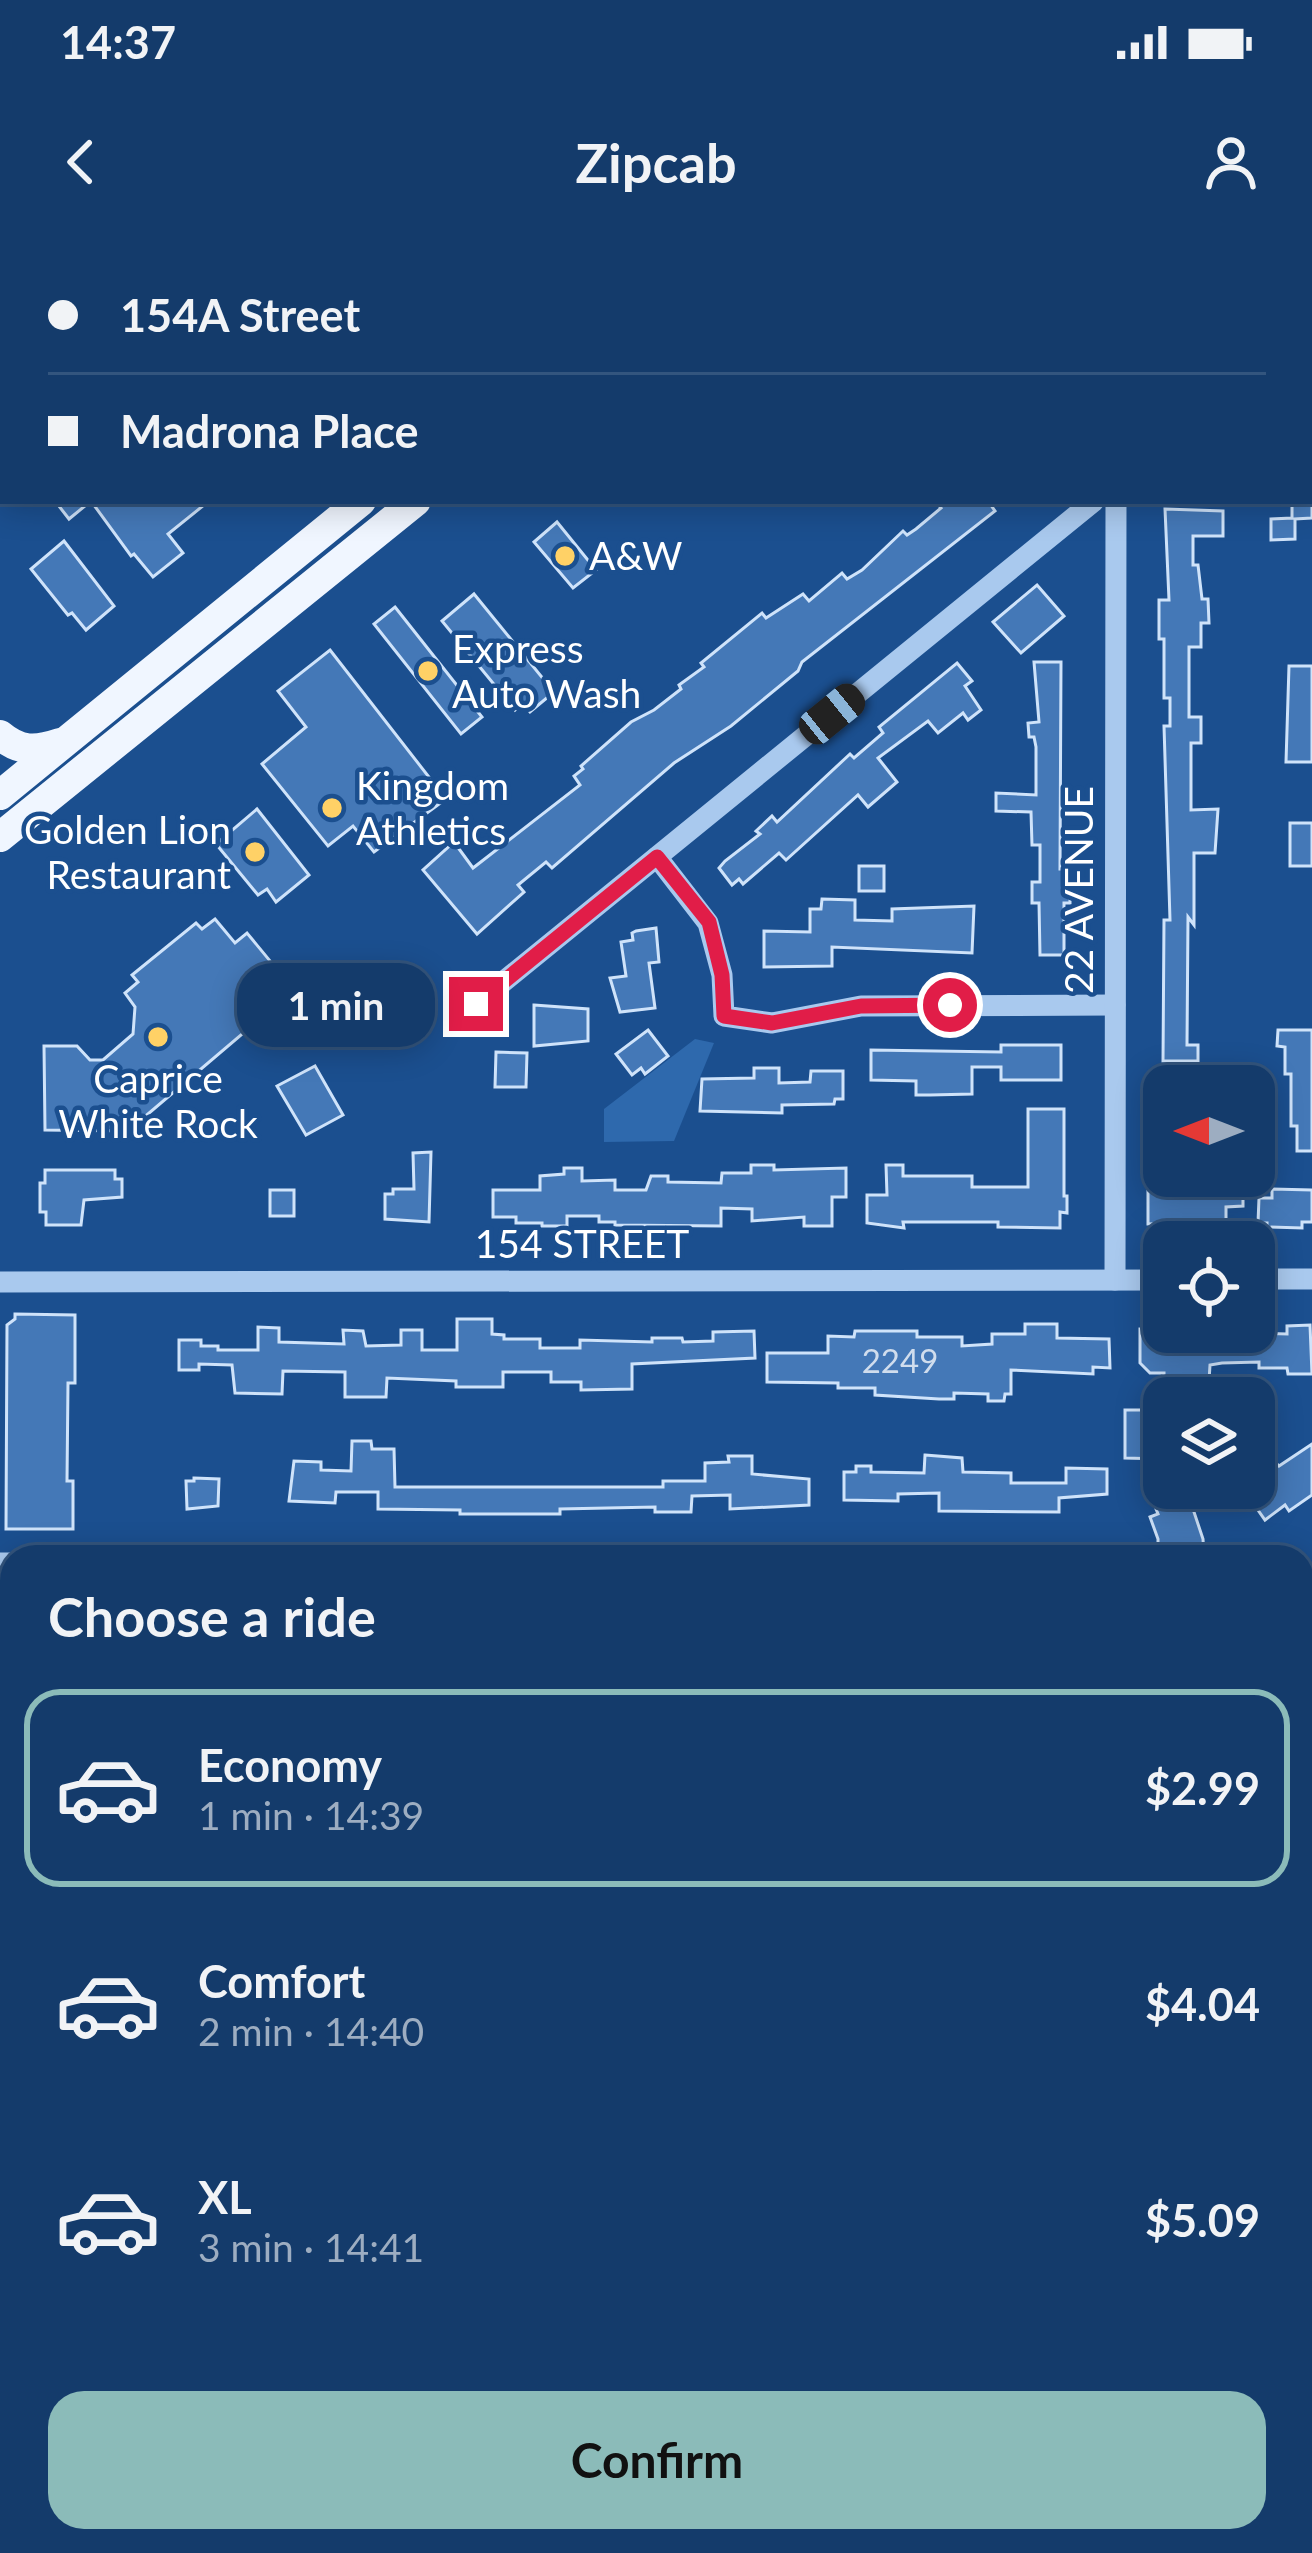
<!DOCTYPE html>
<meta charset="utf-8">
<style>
body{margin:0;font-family:Lato,sans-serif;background:#214673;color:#f1f3f6;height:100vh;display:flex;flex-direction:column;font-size:45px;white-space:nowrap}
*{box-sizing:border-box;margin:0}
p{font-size:39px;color:#9dadc1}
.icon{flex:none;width:66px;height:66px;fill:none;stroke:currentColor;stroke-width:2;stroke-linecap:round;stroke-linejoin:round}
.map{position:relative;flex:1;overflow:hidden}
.sheet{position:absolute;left:0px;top:1305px;width:1314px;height:1008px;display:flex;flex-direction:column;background:#143b6b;border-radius:36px 36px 0 0;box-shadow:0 6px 30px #0003,0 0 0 3px #33557e}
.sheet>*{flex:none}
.banner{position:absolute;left:0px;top:0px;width:1314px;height:264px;box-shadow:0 6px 30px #0003,0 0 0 3px #33557e;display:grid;align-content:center;height:264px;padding:0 48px;background:#143b6b}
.needle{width:78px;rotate:270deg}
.fabs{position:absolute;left:1143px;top:825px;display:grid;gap:24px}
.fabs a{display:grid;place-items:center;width:132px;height:132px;border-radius:24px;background:#143b6b;box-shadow:0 6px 30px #0003,0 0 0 3px #33557e;font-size:60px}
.end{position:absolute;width:54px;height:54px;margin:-27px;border:15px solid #e11d48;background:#fff;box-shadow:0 0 0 6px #fff}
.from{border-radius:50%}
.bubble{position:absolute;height:84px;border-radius:36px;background:#143b6b;box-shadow:0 6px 30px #0003,0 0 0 3px #33557e;font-size:39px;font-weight:700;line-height:84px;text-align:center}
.car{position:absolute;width:36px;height:72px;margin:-36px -18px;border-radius:15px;box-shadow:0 0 9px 3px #0007;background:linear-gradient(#222 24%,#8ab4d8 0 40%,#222 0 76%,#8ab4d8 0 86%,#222 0)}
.banner b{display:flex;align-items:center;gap:42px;height:114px;font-size:45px}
.banner b+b{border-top:3px solid #33557e}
.banner i{width:30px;height:30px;background:#f1f3f6}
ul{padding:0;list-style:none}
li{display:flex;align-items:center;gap:36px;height:198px;margin:0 24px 18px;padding:0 24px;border:6px solid transparent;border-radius:36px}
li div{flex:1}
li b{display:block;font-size:45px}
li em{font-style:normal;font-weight:700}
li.on{border-color:#8bbbb9}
li>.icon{width:108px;height:108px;stroke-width:1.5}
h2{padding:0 48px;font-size:54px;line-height:144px}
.button{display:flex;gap:24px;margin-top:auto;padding:24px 48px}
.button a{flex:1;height:138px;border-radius:36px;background:#8bbbb9;color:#111;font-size:48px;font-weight:700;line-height:138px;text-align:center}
.status{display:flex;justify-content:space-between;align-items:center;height:84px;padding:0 60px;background:#143b6b;direction:ltr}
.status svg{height:33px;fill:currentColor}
header{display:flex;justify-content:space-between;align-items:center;height:156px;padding:0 48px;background:#143b6b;font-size:54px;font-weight:700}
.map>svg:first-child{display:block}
</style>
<div class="status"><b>14:37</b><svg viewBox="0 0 49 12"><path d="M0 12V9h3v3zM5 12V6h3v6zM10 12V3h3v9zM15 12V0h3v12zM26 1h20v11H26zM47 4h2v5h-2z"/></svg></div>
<header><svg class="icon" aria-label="back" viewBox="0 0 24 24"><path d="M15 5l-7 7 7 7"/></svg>Zipcab<svg class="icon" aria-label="person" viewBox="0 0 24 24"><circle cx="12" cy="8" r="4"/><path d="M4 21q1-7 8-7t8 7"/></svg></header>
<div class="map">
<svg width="1312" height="2313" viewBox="0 0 1312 2313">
<rect width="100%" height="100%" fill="#1b4f8f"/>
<polygon fill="#2e69ad" points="695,799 714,803 674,901 604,902 604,869"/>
<g fill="#4478b7" stroke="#cfe3fa" stroke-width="3">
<polygon points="55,261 209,261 168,294 183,313 153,337 134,314 131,316 91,261 69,279"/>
<polygon points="935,261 988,261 995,271 802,422 798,431 731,486 674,523 552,628 546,622 518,645 524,652 477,694 423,630 454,602 473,628 580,545 574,536 583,529 581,526 631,482 654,470 681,449 679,445 704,427 701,423 762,373 766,378 803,354 809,361 842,333 847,339 862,330 903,291 907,295 916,289 941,268"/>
<polygon points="1292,261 1312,261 1312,278 1295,279 1295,299 1271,300 1271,279 1292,278"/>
<polygon points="1165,269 1223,271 1223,296 1193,296 1193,325 1198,325 1202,359 1208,359 1209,383 1201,383 1201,407 1189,407 1189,477 1201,477 1201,503 1191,503 1191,570 1218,569 1215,613 1194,613 1194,685 1188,677 1187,805 1198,805 1198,821 1163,821 1164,680 1170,680 1164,486 1170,486 1170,458 1164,458 1164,399 1159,399 1159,360 1169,360"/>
<polygon points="557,282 596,330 573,348 534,302"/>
<polygon points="64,301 114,366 86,390 72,373 68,375 31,329"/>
<polygon points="1037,345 1064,376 1021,413 993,382"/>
<polygon points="474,354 554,452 530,472 522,463 515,470 442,381"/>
<polygon points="395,367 482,477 461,494 374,384"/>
<polygon points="330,410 446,559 374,612 353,586 328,606 262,524 306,487 278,451"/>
<polygon points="1034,422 1061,422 1060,629 1064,629 1064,645 1070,645 1070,663 1064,663 1064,715 1040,715 1039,663 1032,663 1032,642 1040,642 1040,605 1032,605 1031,572 996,571 996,553 1036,555 1036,507 1034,497 1029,497 1028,483 1039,482"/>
<polygon points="957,423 972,441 965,446 981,470 968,480 963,473 938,493 928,481 878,518 897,542 868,567 858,555 786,620 779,613 743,644 739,639 732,645 719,628 725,621 760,594 756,591 772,576 777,582 850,514 854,518 883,493 879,487"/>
<polygon points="1289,426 1312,426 1312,522 1286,522"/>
<polygon points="257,569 309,635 276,662 267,649 258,655 216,604"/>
<rect x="1290" y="583" width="22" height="43"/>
<rect x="859" y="626" width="25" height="25"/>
<polygon points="822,659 855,660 855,680 892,681 892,669 974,666 972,713 832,707 832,726 764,727 764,691 810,692 810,669 821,669"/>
<polygon points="215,679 235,703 247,693 294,750 128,891 45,890 44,806 77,806 90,820 103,820 133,794 135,767 125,753 138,742 132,735 196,683 202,689"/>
<polygon points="656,688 659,722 649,723 655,768 620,772 610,738 626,736 621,702 633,700 632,693 636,691"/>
<polygon points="534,765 588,769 588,801 534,806"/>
<polygon points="648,790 668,816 645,834 641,828 632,835 616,814"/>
<polygon points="1278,790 1312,790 1312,911 1297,911 1297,886 1291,886 1291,834 1285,834 1285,807 1277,806"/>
<polygon points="1001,805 1061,805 1061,840 1001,840 1001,827 972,827 972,854 930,855 916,855 916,841 871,840 871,810 1001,812"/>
<polygon points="496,812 527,813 526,847 495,847"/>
<polygon points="315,826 343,875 306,895 277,846"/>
<polygon points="754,828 779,828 779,843 810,842 811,831 843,831 843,859 835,859 834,864 782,865 782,873 700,871 702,839 754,838"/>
<polygon points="1028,869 1064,869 1064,956 1067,956 1067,973 1060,972 1060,988 998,987 998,982 903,982 904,988 867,983 867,955 887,955 886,925 903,925 903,936 972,936 972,947 1028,947"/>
<polygon points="431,912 429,982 385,979 385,954 393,954 393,949 414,949 413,913"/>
<polygon points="751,925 774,925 774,930 846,928 846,957 832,957 832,986 804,986 804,977 752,981 752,969 721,968 721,986 615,985 615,982 599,982 599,976 567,976 567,986 542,986 542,983 516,983 516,977 493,977 493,950 540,950 540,936 564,934 564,928 582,928 582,941 615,940 615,950 646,950 651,936 668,936 668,942 721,943 722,933 751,933"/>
<polygon points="45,930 115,930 115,939 122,939 122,957 84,960 81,985 46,985 46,972 40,972 40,943 45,943"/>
<polygon points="1166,936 1243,937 1243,966 1226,967 1226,979 1217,981 1148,984 1148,951 1166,951"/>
<polygon points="1272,949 1312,950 1312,982 1302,982 1302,988 1267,987 1267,983 1258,983 1259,958 1272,958"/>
<rect x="270" y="950" width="24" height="26"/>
<polygon points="15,1074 75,1075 75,1143 68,1143 67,1241 73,1241 73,1289 6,1289 7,1085 15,1079"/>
<polygon points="457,1079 492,1079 492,1094 504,1095 504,1099 540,1099 540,1108 580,1108 580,1100 652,1102 652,1098 682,1098 683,1102 713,1101 713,1092 754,1091 755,1118 632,1124 632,1149 581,1150 581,1142 551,1142 551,1132 503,1132 503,1147 456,1147 456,1141 387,1138 386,1157 345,1157 345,1132 283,1131 282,1154 235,1153 232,1125 199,1124 199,1130 179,1130 179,1100 201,1100 201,1106 218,1106 218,1110 258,1110 258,1087 279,1088 279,1102 344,1104 343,1090 363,1091 366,1106 401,1105 401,1090 422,1090 422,1110 457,1110"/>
<polygon points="1025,1084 1057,1084 1057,1098 1109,1099 1110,1128 1093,1127 1093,1134 1011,1130 1011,1154 1005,1154 1004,1161 988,1161 988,1154 954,1153 954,1159 939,1159 875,1155 875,1148 838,1148 838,1143 767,1142 767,1113 828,1113 828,1096 854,1097 855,1091 917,1091 917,1097 962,1097 962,1106 992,1104 992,1094 1025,1094"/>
<polygon points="1310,1085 1312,1134 1288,1134 1287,1128 1259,1128 1259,1122 1222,1123 1210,1125 1209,1141 1185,1141 1164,1139 1164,1133 1150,1133 1140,1123 1140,1089 1287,1094 1287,1086"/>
<polygon points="1125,1170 1142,1170 1142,1177 1156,1177 1164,1187 1163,1219 1125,1218"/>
<polygon points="352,1201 371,1201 372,1209 394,1209 395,1247 663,1247 663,1241 705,1241 705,1223 729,1222 728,1216 752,1216 752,1234 809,1239 809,1265 730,1269 730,1255 692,1256 691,1272 655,1272 655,1267 560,1269 560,1274 460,1274 460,1270 378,1269 378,1252 336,1252 335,1263 289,1261 294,1221 321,1222 321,1230 351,1231"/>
<polygon points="1312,1204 1312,1255 1289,1271 1285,1265 1265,1280 1246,1253 1254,1248 1254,1237 1275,1222 1279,1226"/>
<polygon points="925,1215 962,1218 963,1232 1011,1233 1011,1243 1066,1243 1066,1228 1107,1229 1107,1254 1059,1258 1059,1272 939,1271 939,1253 898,1254 898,1261 844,1260 844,1232 856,1232 856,1226 871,1226 871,1232 924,1233"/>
<polygon points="194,1238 219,1239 218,1266 187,1269 186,1241 194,1241"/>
<polygon points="1186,1248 1203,1299 1204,1317 1158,1317 1158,1299 1150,1277 1158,1274 1152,1259"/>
</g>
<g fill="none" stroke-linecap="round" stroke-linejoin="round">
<g stroke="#a9c9ee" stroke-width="21">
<polyline points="1311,225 1312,225"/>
<polyline points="657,617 708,683 722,735 724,776 772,783 861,766 1115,765"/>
<polyline points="476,764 1094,261"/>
<polyline points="1254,1039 1312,1039"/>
<polyline points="1115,1040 1116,261"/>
<polyline points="0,1042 1164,1040"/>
<polyline points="0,1323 12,1323"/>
<polyline points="0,1607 12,1607"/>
<polyline points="1302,1610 1312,1610"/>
<polyline points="0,1893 12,1893"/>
<polyline points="1302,1894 1312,1894"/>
<polyline points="1101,2301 1101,2313"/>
</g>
<g stroke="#f0f6ff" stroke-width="30">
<polyline points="677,3 681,0"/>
<polyline points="732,3 735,0"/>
<path d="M 0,495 C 20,512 36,511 60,503"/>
<polyline points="0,555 361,261"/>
<polyline points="0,597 416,261"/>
<polyline points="0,2179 12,2179"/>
<polyline points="1302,2179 1312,2179"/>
</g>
</g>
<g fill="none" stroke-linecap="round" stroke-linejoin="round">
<polyline stroke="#e11d48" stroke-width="15" points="476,764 657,617 709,682 722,735 724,776 772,783 861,766 950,765"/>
</g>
<g fill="#ffd166" stroke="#1b4f8f" stroke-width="4.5">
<circle cx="565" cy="316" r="12"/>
<circle cx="428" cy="431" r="12"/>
<circle cx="332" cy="568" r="12"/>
<circle cx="255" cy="612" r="12"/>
<circle cx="158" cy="797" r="12"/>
</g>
<g text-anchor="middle" stroke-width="9" stroke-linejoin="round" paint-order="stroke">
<g font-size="33" fill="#d0dded">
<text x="900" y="1133">2249</text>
</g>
<g font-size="39" fill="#fff" stroke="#1b4f8f" text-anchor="start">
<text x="589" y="330">A&amp;W</text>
<text x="452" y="423">Express<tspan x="452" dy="45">Auto Wash</tspan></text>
<text x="356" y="560">Kingdom<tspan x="356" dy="45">Athletics</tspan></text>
<text x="231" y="604" text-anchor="end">Golden Lion<tspan x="231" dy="45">Restaurant</tspan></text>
<text x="158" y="853" text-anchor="middle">Caprice<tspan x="158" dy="45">White Rock</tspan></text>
</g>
<g font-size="39" fill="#fff" stroke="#1b4f8f">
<text transform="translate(1079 650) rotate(-90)" y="14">22 AVENUE</text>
<text x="582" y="1018">154 STREET</text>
</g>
</g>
</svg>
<div class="fabs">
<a><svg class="needle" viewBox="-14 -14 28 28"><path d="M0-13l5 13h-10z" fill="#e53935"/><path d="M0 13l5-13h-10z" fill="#9dadc1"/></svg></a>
<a><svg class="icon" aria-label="locate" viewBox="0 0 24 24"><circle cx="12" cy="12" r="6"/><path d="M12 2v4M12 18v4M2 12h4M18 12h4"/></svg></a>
<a><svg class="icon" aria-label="layers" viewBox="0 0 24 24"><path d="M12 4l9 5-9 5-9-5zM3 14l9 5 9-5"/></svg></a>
</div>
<i class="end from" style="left:950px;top:765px"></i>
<i class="end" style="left:476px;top:764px"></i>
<div class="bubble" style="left:237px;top:723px;width:198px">1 min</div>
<i class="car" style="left:832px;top:474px;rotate:51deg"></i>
<div class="banner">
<b><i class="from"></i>154A Street</b>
<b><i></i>Madrona Place</b>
</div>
<section class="sheet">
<h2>Choose a ride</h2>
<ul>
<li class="on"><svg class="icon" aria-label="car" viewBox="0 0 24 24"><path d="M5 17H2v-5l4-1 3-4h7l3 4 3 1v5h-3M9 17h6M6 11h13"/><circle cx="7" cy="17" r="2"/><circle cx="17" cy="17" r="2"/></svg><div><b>Economy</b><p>1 min · 14:39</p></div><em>$2.99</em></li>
<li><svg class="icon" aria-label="car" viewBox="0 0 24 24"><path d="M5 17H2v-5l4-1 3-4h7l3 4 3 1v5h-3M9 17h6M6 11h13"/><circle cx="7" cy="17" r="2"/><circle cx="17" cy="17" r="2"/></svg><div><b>Comfort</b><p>2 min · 14:40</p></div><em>$4.04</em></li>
<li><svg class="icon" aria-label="car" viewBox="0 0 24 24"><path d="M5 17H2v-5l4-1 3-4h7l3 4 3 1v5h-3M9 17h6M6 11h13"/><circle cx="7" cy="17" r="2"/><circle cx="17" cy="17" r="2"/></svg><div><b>XL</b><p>3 min · 14:41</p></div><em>$5.09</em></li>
</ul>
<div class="button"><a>Confirm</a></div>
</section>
</div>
